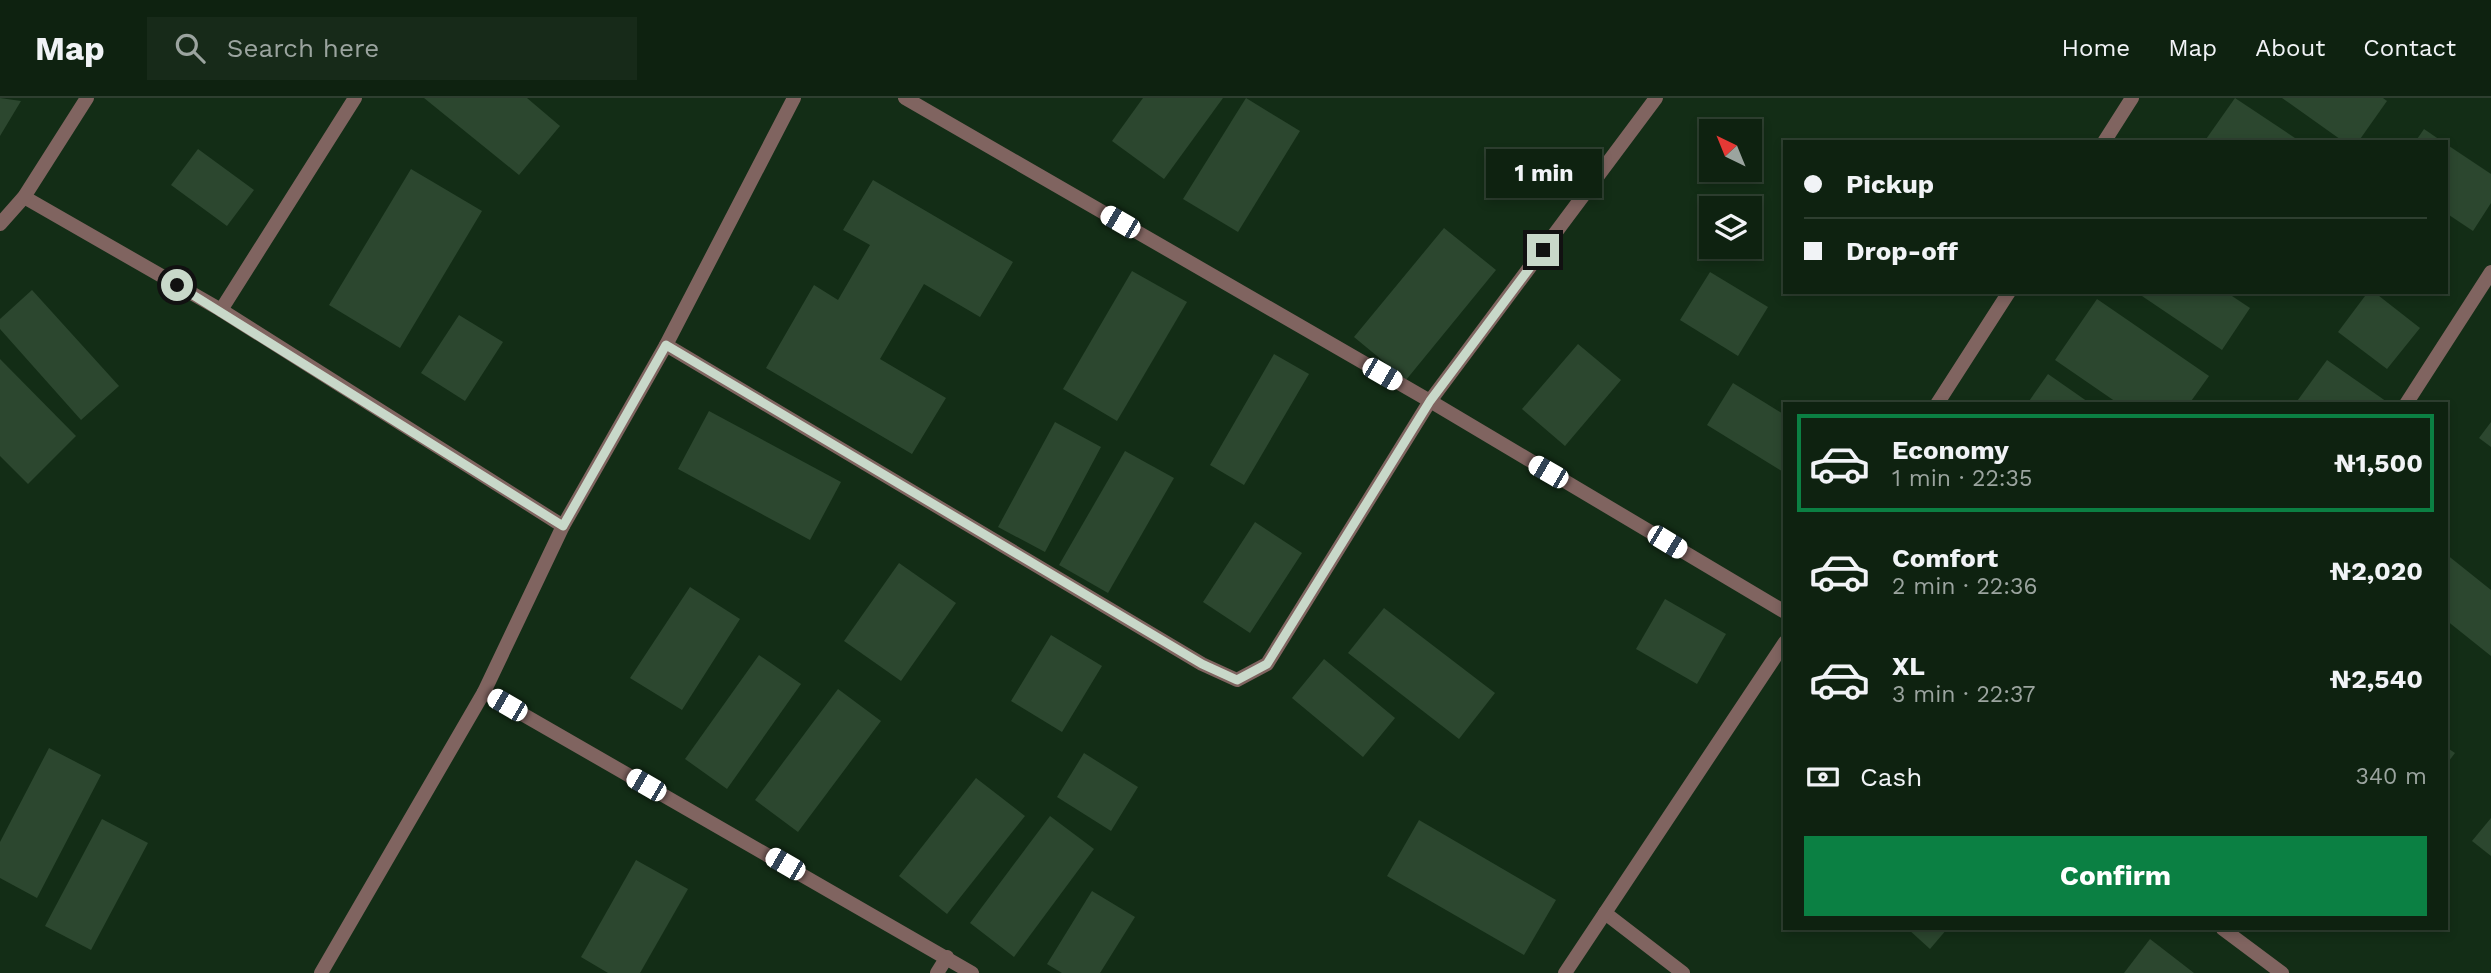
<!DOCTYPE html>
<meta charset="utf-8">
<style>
body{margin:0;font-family:"Work Sans",sans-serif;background:#172a19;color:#f1f3f6;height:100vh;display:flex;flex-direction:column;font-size:26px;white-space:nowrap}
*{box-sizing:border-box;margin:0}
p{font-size:23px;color:#9ba49f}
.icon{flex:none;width:38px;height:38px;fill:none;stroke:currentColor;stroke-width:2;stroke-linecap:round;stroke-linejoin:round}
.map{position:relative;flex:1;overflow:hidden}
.side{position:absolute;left:1783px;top:304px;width:665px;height:528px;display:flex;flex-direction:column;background:#0e2210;border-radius:0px;box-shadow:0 4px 10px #0003,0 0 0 2px #2e3f30}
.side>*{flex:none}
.guide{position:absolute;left:1783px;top:42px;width:665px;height:154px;border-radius:0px;box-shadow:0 4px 10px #0003,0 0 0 2px #2e3f30;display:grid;align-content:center;height:154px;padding:0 21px;background:#0e2210}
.needle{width:46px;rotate:317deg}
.fabs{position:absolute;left:1699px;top:21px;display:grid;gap:14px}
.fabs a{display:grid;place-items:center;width:63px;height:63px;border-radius:0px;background:#0e2210;box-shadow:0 4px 10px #0003,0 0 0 2px #2e3f30;font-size:35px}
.end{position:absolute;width:32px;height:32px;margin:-16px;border:9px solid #c8d8c9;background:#111;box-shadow:0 0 0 4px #111}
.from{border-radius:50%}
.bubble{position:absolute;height:49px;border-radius:0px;background:#0e2210;box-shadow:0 4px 10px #0003,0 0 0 2px #2e3f30;font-size:23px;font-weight:700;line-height:49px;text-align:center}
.car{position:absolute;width:21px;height:42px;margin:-21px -10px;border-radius:9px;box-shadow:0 0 5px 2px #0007;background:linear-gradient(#fff 24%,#345 0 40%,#fff 0 76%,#345 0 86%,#fff 0)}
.guide b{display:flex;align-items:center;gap:24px;height:66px;font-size:26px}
.guide b+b{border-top:2px solid #2e3f30}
.guide i{width:18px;height:18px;background:#f1f3f6}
ul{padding:12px 0 0;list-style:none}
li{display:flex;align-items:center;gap:21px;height:98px;margin:0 14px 10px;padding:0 7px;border:4px solid transparent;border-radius:0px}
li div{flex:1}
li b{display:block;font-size:26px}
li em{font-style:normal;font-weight:700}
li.current{border-color:#0b8043}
li>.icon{width:63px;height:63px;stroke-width:1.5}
.pay{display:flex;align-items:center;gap:18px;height:77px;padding:0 21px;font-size:26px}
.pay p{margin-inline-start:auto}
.button{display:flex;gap:14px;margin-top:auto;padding:14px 21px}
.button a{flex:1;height:80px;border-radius:0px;background:#0b8043;color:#fff;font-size:28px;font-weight:700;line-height:80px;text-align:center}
header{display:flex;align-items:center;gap:42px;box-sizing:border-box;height:98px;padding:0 35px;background:#0e2210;border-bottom:2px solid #2e3f30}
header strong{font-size:33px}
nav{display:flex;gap:38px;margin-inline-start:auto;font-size:24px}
.search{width:490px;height:63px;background:#172a19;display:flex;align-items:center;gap:18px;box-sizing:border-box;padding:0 24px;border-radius:0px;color:#9ba49f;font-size:26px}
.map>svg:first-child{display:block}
</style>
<header>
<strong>Map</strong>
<div class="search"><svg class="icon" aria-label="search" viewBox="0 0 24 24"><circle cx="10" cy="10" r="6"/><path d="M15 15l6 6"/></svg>Search here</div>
<nav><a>Home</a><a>Map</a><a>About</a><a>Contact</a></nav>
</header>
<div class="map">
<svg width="2491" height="875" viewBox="0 0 2491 875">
<rect width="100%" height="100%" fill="#132d16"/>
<g fill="#2c472f">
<polygon points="0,0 21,3 0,38"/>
<polygon points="424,0 527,0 560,28 519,77"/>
<polygon points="1143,0 1223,0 1164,81 1112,43"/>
<polygon points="1246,0 1300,33 1238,134 1183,101"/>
<polygon points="2235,0 2301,44 2204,44"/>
<polygon points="2282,0 2383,0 2387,3 2358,44 2344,44"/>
<polygon points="2424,31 2443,44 2415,44"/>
<polygon points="2446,46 2491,76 2491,105 2473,133 2446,115"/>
<polygon points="198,51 254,92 227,128 171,87"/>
<polygon points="411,71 482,113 400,250 329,207"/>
<polygon points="873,82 1013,164 980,219 924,186 880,261 946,300 912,356 766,270 814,187 838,202 870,147 843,132"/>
<polygon points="1444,130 1496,172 1406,282 1354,239"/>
<polygon points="1132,173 1187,204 1117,323 1063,291"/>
<polygon points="1710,174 1768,209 1738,258 1680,222"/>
<polygon points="32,192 119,288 81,322 0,231 0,221"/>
<polygon points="2136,194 2226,194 2250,210 2222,252"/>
<polygon points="2368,194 2374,194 2420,230 2387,271 2338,234"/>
<polygon points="2097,201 2209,278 2189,306 2119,306 2055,262"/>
<polygon points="459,217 503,244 465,303 421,275"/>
<polygon points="1578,246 1621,282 1565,348 1522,311"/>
<polygon points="1274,256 1309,276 1244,387 1210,367"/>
<polygon points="0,261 76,338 28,386 0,358"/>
<polygon points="2327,262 2390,306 2295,306"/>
<polygon points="2048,276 2091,306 2027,306"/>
<polygon points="1733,285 1785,317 1785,375 1707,327"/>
<polygon points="709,313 841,384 810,442 678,371"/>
<polygon points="1055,324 1101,349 1045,454 998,429"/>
<polygon points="2491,324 2491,349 2479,340"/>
<polygon points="1125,353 1174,380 1108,495 1059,467"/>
<polygon points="1255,424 1302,455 1250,535 1203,504"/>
<polygon points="2446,456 2491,492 2491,558 2446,522"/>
<polygon points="899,465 956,505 901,583 844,543"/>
<polygon points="690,489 740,521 682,612 630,580"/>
<polygon points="1665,501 1726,536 1697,586 1636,551"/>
<polygon points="1384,510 1495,595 1459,641 1348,555"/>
<polygon points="1051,537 1102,568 1062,634 1011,603"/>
<polygon points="759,557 801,586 727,691 685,661"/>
<polygon points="1324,561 1395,620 1363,659 1292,600"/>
<polygon points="838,591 881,623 798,734 755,702"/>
<polygon points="2446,649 2455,655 2446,667"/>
<polygon points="49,650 101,677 37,800 0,780 0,744"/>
<polygon points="1084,655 1138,689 1111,733 1057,699"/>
<polygon points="976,680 1025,718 947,816 899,778"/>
<polygon points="1050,718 1094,751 1014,859 970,825"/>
<polygon points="2491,720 2491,758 2472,743"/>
<polygon points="102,721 148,745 91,852 45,828"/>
<polygon points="1419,722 1556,802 1524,857 1387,778"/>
<polygon points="636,762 688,791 640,875 608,875 581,859"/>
<polygon points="1092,793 1135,819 1100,875 1062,875 1047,866"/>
<polygon points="1908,831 1947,831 1930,851"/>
<polygon points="2150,841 2194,875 2124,875"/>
</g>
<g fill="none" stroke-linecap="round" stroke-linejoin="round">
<g stroke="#806460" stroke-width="14">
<polyline points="905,0 1430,303 1785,514"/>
<polyline points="2104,44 2132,0"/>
<polyline points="24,99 221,212 563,428"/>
<polyline points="0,126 24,99 87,0"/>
<polyline points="221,212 355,0"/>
<polyline points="666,247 1202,566 1237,582 1267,566 1430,303 1656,0"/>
<polyline points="1937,306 2009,194"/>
<polyline points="2406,306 2491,174"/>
<polyline points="484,594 972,875"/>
<polyline points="1605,815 1683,875"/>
<polyline points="2223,831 2282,875"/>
<polyline points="321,875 484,594 563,428 666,247 794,0"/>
<polyline points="937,875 947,859"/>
<polyline points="1565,875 1785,544"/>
</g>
</g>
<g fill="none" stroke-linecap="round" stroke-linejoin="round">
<polyline stroke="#c8d8c9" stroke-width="9" points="177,187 563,428 666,247 1202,566 1237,582 1267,566 1430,303 1543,152"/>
</g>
</svg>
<div class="fabs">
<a><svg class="needle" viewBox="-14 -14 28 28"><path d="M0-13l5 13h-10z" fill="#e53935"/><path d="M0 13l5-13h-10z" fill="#9ba49f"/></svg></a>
<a><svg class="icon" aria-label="layers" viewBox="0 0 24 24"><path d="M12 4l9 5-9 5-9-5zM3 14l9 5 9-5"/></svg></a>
</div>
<i class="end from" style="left:177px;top:187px"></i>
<i class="end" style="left:1543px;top:152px"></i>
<div class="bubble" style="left:1486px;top:51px;width:116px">1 min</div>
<i class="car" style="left:1120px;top:124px;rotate:300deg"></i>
<i class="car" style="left:1382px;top:276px;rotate:120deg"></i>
<i class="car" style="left:1548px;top:374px;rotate:300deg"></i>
<i class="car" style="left:1667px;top:444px;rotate:121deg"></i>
<i class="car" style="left:507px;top:607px;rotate:300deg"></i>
<i class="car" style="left:646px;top:687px;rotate:300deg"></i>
<i class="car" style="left:785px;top:766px;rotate:300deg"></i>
<div class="guide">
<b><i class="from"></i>Pickup</b>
<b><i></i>Drop-off</b>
</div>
<section class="side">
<ul>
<li class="current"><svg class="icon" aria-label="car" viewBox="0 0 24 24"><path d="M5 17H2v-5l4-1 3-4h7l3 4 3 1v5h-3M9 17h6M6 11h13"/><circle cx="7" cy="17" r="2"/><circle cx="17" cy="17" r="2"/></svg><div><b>Economy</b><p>1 min · 22:35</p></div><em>₦1,500</em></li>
<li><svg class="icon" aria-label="car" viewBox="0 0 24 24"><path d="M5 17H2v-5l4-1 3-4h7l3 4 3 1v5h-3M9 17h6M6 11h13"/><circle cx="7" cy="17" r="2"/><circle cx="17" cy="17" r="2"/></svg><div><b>Comfort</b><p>2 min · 22:36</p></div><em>₦2,020</em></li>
<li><svg class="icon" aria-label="car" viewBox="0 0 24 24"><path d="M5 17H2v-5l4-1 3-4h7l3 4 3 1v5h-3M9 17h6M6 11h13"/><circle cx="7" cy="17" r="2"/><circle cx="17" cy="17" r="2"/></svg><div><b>XL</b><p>3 min · 22:37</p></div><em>₦2,540</em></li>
</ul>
<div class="pay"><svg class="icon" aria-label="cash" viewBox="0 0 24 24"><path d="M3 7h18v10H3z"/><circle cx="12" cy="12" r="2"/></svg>Cash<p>340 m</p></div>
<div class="button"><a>Confirm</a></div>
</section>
</div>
